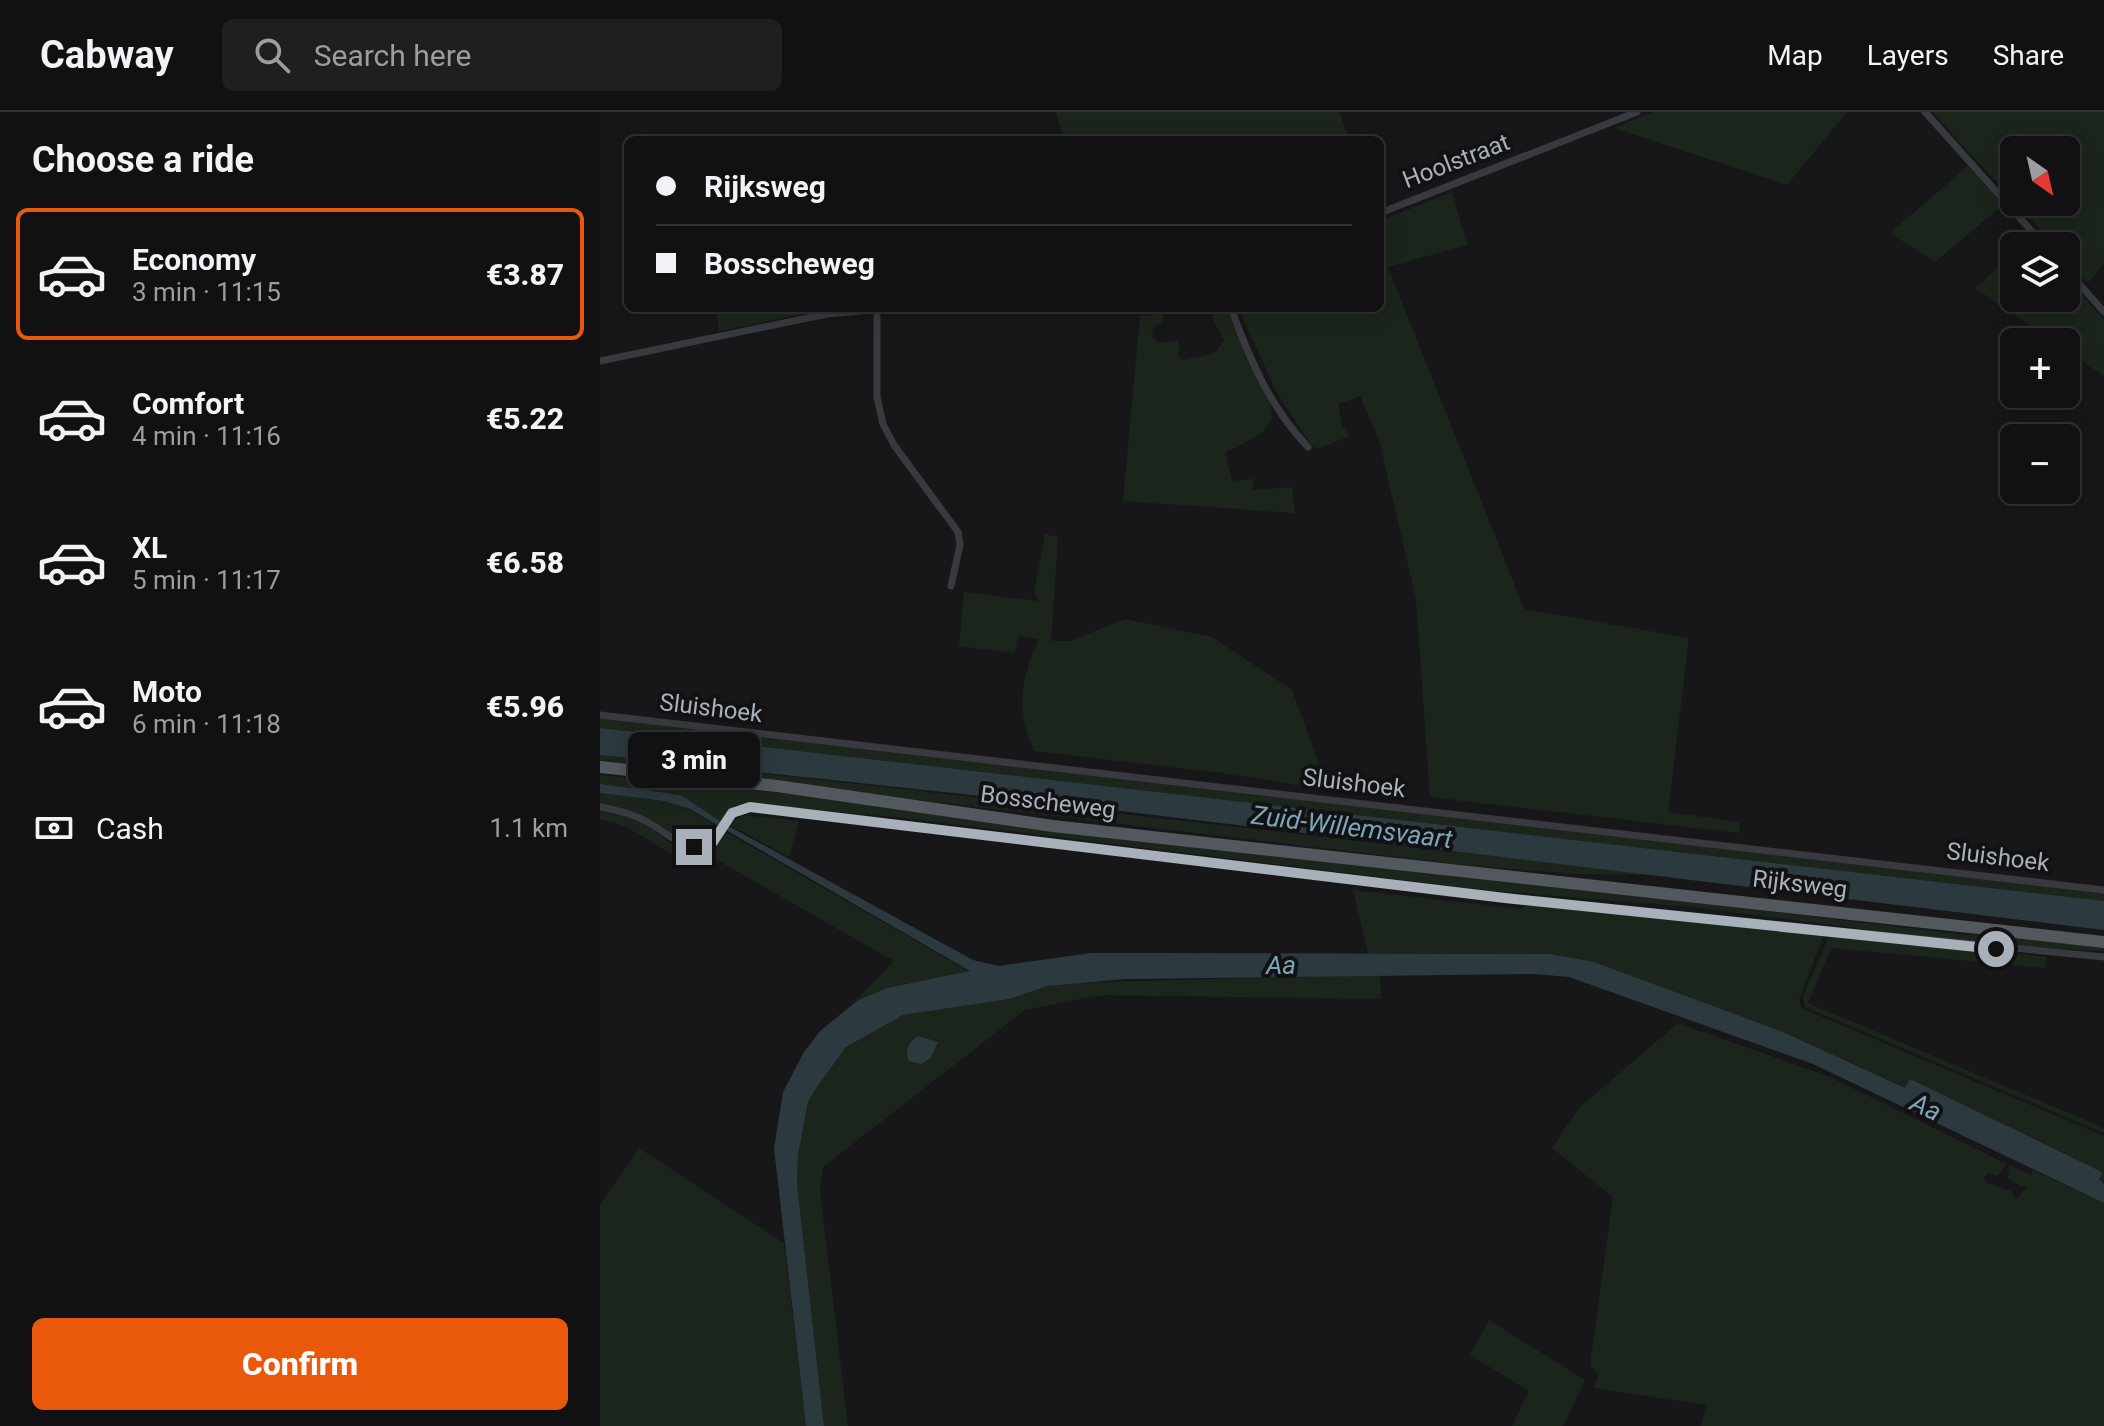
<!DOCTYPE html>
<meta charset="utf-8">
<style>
body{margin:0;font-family:Roboto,sans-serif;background:#1e1f21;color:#f1f3f6;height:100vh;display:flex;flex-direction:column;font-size:30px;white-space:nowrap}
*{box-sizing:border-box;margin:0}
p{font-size:26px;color:#9c9da0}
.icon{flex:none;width:44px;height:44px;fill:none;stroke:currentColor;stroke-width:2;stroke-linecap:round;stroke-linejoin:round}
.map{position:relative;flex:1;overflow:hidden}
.side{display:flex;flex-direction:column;background:#111113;width:600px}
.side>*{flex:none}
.banner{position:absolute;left:24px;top:24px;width:760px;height:176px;border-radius:12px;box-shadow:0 4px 20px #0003,0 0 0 2px #303133;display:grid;align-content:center;height:176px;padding:0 32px;background:#111113}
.needle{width:52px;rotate:146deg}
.buttons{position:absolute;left:1400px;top:24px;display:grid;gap:16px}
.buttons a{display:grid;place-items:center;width:80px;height:80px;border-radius:12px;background:#111113;box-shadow:0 4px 20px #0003,0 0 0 2px #303133;font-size:40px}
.end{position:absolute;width:36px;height:36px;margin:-18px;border:10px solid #a8b0ba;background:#111;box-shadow:0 0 0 4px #111}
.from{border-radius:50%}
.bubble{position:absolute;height:56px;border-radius:12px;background:#111113;box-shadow:0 4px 20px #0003,0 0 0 2px #303133;font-size:26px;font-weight:800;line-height:56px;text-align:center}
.banner b{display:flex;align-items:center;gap:28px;height:76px;font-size:30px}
.banner b+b{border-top:2px solid #303133}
.banner i{width:20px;height:20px;background:#f1f3f6}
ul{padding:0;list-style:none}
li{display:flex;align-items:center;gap:24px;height:132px;margin:0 16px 12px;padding:0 16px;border:4px solid transparent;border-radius:12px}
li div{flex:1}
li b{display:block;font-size:30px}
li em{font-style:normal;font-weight:800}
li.current{border-color:#ea580c}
li>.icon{width:72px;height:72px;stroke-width:1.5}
h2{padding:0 32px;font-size:36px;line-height:96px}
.pay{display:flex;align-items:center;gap:20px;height:88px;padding:0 32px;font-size:30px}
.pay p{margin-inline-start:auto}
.primary-button{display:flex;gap:16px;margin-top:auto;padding:16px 32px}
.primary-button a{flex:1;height:92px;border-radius:12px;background:#ea580c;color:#fff;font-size:32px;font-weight:800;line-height:92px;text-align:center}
header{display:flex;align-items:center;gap:48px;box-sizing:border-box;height:112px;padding:0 40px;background:#111113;border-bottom:2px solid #303133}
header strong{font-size:38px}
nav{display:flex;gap:44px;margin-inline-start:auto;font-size:28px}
.search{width:560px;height:72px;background:#1e1f21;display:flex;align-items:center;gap:20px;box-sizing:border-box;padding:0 28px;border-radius:12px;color:#9c9da0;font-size:30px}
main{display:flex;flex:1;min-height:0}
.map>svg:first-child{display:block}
</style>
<header>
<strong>Cabway</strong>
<div class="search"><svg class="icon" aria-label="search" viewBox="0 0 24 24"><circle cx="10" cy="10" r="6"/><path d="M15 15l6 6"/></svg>Search here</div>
<nav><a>Map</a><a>Layers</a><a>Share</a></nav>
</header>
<main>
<section class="side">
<h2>Choose a ride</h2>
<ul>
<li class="current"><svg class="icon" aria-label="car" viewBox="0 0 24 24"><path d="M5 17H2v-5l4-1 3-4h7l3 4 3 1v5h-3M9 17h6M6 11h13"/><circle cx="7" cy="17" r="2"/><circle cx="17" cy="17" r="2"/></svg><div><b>Economy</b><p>3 min · 11:15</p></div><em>€3.87</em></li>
<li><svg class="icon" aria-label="car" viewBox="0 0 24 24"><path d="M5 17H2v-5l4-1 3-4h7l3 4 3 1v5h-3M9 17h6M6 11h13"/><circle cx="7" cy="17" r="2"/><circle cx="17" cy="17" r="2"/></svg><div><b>Comfort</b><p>4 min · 11:16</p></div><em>€5.22</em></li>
<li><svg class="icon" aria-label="car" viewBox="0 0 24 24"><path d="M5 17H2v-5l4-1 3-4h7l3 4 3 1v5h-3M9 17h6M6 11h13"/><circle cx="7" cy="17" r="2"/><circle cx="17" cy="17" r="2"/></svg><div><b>XL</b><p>5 min · 11:17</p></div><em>€6.58</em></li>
<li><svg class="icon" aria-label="car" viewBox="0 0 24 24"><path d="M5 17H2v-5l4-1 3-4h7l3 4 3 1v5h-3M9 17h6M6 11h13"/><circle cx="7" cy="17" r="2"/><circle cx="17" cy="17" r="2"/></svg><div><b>Moto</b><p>6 min · 11:18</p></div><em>€5.96</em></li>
</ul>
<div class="pay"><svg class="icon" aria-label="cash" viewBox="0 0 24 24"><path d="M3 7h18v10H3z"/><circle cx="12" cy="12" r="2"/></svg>Cash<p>1.1 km</p></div>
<div class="primary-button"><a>Confirm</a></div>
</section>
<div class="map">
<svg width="1504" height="1314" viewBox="0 0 1504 1314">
<rect width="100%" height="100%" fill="#171719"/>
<g fill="#1c251c">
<polygon points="456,0 739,0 750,28 464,28"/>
<polygon points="1053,0 1247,0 1187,73 1014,16"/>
<polygon points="1332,0 1504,0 1504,152 1488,171 1466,147 1466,134 1455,134 1415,90 1466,90 1466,38 1414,38 1414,89"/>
<polygon points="1368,54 1403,93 1335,150 1290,121"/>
<polygon points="852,80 867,133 788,155 924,497 1089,526 1068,700 1140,710 1139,721 830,685 816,487 779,328 760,284 738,292 742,313 750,324 717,337 712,334 677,281 638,196 780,196 780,109"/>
<polygon points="1414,142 1414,186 1466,186 1466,165 1504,208 1504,264 1466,238 1466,230 1455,230 1375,176"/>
<polygon points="116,196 222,196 223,198 119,219"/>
<polygon points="612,196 626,196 671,294 672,307 662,321 625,341 632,369 653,367 653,378 692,375 695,401 523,389 540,204 563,201 563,210 553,215 552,225 558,231 577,228 580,233 577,244 583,248 615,241 624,228 613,209"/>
<path d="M 445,422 L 458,425 L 451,529 L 470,529 L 525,507 L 612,525 L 692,578 L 724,666 L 760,672 L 763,683 L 622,661 L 434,639 C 415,598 421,566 439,527 L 418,524 L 415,541 L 359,534 L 364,480 L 439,489 L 434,480 Z"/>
<polygon points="0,606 1504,781 1504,789 0,616"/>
<polygon points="0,643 1060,763 975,762 865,753 0,650"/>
<polygon points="0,663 190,682 1358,822 1504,832 1504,839 1395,834 1092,795 884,778 303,706 157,692 135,693 123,711 81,683 0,672"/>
<path d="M 0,681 L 77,691 L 120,716 C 95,750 75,722 50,707 C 35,698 17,696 0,693 Z"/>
<path d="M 0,699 C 15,701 31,705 44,712 C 67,725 84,751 114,737 L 126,720 L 370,860 L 287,876 L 251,893 L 294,849 L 110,744 L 100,751 C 61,745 39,713 0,707 Z"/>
<polygon points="142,703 199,709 189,745 130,713"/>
<polygon points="753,778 921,797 926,791 1222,820 1223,826 1199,887 1201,896 1504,1024 1504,1072 1499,1067 1502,1062 1496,1057 1310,968 1305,976 1183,920 994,851 950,842 768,841"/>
<polygon points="1231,820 1446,845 1445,856 1231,836 1208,891 1504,1016 1504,1021 1205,895 1203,884"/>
<polygon points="780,862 781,887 501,883 425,898 223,1055 220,1079 248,1314 224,1314 197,1072 198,1043 208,991 217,975 246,935 303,903 409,887 448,874 476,871"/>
<polygon points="1078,911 1230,965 1407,1052 1397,1064 1388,1061 1384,1066 1387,1071 1411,1079 1416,1088 1428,1073 1422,1075 1408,1067 1409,1053 1431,1063 1433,1058 1504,1091 1504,1314 1101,1314 1106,1293 994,1276 999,1262 990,1253 1013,1085 952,1036 979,996"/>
<polygon points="39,1036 184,1131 206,1314 0,1314 0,1093"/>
<polygon points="889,1208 985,1268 963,1314 912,1314 929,1279 870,1243"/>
</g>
<g fill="#2c393f">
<polygon points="0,616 1504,789 1504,818 521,699 0,643"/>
<polygon points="0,672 81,683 123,711 373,848 399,854 491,841 536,841 950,842 994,850 1183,920 1305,976 1310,967 1496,1057 1503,1062 1499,1067 1504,1072 1504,1091 1213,952 969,865 934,862 526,867 448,874 409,887 303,903 246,935 217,975 208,990 198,1043 197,1072 224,1314 206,1314 174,1036 183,980 204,940 220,919 257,889 287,876 370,859 88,696 64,689 0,681"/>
<path d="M 318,924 L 338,930 L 330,947 L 321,952 L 309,949 C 304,939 309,930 318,924 Z"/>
</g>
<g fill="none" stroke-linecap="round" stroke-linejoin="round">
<g stroke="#383a3f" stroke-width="7">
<polyline points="1325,0 1445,134"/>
<polyline points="780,101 1037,0"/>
<polyline points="1466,157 1504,200"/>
<polyline points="518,196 557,196"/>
<path d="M 631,196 C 649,246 671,297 708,335"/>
<polyline points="277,197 277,285 283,312 294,333 358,420 360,433 351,474"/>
<polyline points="0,249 227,202 295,196"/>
<polyline points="0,603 1504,778"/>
<path d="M 0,695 C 17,698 34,702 49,711 C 73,724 84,742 113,730 L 132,701 L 150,695 L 905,786 L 1504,845"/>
</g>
<polyline stroke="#53575e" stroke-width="12" points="0,655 177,674 453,714 1504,830"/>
</g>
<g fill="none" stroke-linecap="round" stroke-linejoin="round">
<polyline stroke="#a8b0ba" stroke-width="10" points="94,735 113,730 132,701 150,695 905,786 1396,837"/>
</g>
<g text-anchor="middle" stroke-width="8" stroke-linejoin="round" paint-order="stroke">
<g font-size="24" fill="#a8b0ba" stroke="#121214">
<text transform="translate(856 49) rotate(-21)" y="8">Hoolstraat</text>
<text transform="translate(111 596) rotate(7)" y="8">Sluishoek</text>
<text transform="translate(754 671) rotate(7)" y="8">Sluishoek</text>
<text transform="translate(448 690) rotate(7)" y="8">Bosscheweg</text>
<text transform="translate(1398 745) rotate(7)" y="8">Sluishoek</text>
<text transform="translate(1200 772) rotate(7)" y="8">Rijksweg</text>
</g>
<g font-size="26" font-style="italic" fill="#7ca5b8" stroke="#121214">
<text transform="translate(752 715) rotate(7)" y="9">Zuid-Willemsvaart</text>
<text x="681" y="862">Aa</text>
<text transform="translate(1326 995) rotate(25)" y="9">Aa</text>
</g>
</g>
</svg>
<div class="buttons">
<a><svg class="needle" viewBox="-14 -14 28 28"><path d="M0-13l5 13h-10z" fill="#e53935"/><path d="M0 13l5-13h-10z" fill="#9c9da0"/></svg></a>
<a><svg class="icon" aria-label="layers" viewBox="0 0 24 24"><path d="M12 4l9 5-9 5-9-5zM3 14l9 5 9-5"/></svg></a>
<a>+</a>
<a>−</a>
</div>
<i class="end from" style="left:1396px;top:837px"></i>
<i class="end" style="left:94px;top:735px"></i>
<div class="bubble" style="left:28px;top:620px;width:132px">3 min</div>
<div class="banner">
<b><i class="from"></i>Rijksweg</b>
<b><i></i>Bosscheweg</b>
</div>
</div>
</main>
